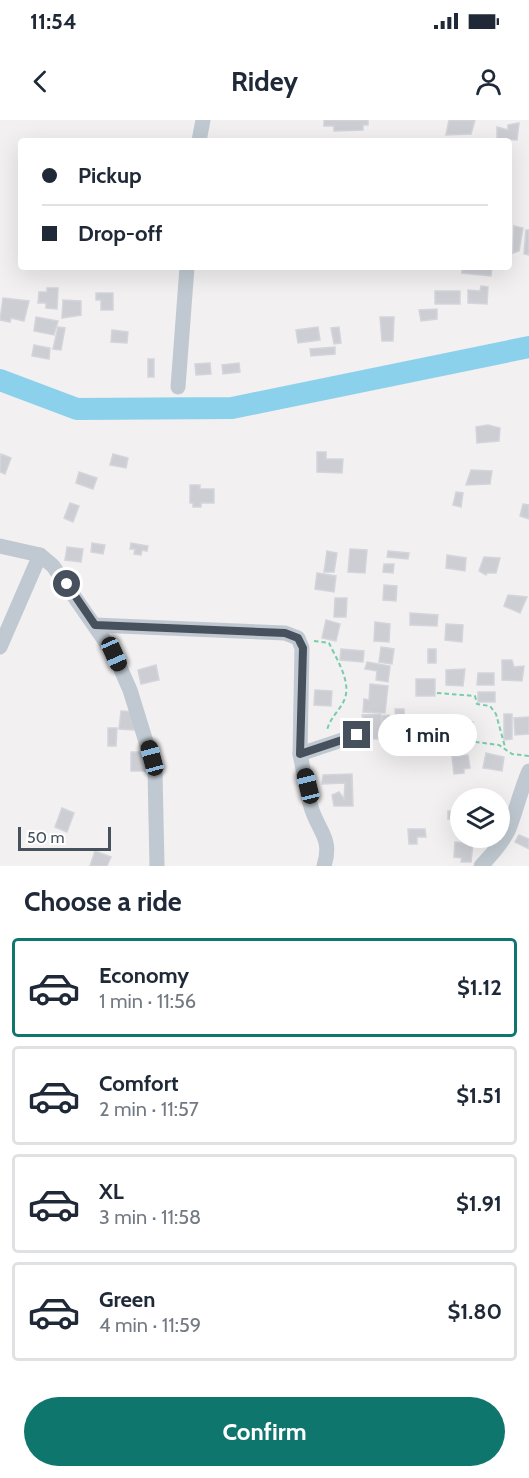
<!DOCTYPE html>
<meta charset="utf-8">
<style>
body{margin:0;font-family:Cabin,sans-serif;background:#f2f2f3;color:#1f2937;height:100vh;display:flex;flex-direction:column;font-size:22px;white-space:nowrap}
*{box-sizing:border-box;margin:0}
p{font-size:20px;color:#747a83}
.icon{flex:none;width:33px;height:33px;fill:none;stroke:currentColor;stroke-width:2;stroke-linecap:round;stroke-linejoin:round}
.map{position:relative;height:746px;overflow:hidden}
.side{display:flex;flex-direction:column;background:#fff;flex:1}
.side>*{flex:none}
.guide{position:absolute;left:18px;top:18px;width:494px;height:132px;border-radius:6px;box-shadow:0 6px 24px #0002;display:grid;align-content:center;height:132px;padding:0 24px;background:#fff}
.fabs{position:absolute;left:450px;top:668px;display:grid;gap:12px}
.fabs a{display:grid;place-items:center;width:60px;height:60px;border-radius:50%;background:#fff;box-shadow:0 6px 24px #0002;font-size:30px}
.scale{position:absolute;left:18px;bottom:15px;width:93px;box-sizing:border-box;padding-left:6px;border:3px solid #47515d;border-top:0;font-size:16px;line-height:21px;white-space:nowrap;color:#47515d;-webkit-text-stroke:4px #fff;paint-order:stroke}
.end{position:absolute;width:27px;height:27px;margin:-14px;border:8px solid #47515d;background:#fff;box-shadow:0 0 0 3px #fff}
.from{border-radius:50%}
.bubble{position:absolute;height:42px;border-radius:21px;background:#fff;box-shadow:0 6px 24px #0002;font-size:20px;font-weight:700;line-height:42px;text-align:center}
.car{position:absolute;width:18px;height:36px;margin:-18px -9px;border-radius:8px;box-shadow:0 0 4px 2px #0007;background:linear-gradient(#222 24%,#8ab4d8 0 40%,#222 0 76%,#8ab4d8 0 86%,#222 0)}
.guide b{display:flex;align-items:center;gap:21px;height:57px;font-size:22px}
.guide b+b{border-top:2px solid #e0e1e3}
.guide i{width:15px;height:15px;background:#1f2937}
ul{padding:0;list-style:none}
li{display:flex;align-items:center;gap:18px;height:99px;margin:0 12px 9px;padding:0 12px;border:3px solid #e0e1e3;border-radius:6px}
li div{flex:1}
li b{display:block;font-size:22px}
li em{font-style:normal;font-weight:700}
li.current{border-color:#0f766e}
li>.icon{width:54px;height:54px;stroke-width:1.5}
h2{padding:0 24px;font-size:27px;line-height:72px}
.cta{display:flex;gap:12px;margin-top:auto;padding:12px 24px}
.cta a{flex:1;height:69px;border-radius:36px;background:#0f766e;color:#fff;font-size:24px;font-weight:700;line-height:69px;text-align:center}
.status{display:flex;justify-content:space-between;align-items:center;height:42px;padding:0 30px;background:#fff;direction:ltr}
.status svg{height:16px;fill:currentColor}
header{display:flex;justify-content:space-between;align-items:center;height:78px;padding:0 24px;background:#fff;font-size:27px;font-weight:700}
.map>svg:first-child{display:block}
</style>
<div class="status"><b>11:54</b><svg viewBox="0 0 49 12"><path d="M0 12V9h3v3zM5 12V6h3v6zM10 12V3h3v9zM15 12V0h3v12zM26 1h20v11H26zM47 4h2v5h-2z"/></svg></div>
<header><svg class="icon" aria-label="back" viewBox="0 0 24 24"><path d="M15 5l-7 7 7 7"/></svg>Ridey<svg class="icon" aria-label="person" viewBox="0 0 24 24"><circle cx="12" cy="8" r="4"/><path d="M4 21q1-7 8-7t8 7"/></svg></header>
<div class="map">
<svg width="529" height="746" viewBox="0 0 529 746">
<rect width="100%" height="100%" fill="#f2f0f0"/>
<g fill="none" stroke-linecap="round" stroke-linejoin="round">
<polyline stroke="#8cd1ec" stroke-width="22" points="0,260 77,289 232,288 529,227"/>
</g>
<g fill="#ccced4" stroke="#d4d5db" stroke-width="1.5">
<polygon points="324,0 368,0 368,5 363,5 363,10 334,11 334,6 324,6"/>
<polygon points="449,0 475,0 471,14 446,15"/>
<polygon points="519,3 517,20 497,19 497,7 508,10 508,5"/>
<polygon points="514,106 523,108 519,131 513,133"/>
<polygon points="526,110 529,110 529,135 524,134"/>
<polygon points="462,147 492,147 491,156 462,153"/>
<polygon points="481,166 488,167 487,184 468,183 468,170 480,171"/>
<polygon points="47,168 58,168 57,189 46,188 46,183 38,183 39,172 47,172"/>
<rect x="435" y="171" width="25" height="13"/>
<polygon points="96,173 113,173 113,190 101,190 101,180 96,180"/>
<polygon points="3,178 29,181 24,201 11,198 10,202 0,200"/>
<polygon points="63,180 81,181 81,195 62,198"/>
<polygon points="437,189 437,199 421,201 419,190"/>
<polygon points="36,197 58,201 54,215 34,211"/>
<polygon points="380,197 394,197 393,221 382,221"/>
<polygon points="58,207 65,208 61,230 53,229"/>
<polygon points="318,207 320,220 298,223 296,210"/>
<polygon points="339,207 341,223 334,224 331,208"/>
<polygon points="112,210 128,212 127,223 111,222"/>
<polygon points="34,225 50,228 49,239 32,236"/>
<polygon points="335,227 335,234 311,236 310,229"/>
<rect x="148" y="239" width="6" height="18"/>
<polygon points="210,243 211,254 196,255 195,244"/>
<polygon points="239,243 240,252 223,254 222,245"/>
<polygon points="488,305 500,308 499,321 477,323 476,307"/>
<polygon points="317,332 326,332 326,339 343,339 342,353 317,352"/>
<polygon points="1,334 11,338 5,354 0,352"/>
<polygon points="113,334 128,338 126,348 110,345"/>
<polygon points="471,350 492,351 490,364 466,365"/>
<polygon points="79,352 97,358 93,369 76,363"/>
<polygon points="190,365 200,365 200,369 214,369 214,383 201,383 201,387 193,387 193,383 190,383"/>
<polygon points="456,372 463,373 461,387 453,385"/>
<polygon points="70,383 79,386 73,402 64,398"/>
<polygon points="523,384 529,385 529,399 520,396"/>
<polygon points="92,423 105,425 103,434 91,432"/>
<polygon points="131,423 148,426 147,431 142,430 141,435 134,434 135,429 130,429"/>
<polygon points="67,427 83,429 81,442 65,440"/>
<polygon points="350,429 367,430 365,453 348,452"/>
<polygon points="327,431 337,433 334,452 324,452"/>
<polygon points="388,431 409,433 408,439 387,437"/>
<polygon points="447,435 466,438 465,451 446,448"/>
<polygon points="484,437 500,438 496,453 487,453 486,455 479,451"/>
<polygon points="384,444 394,444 393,453 383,452"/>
<polygon points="317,453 336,456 334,472 315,469"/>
<polygon points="384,465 397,466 396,481 383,480"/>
<polygon points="508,475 527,477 520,493 504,486"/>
<polygon points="335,478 347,478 346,497 334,497"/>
<polygon points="410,493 438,495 437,506 410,505"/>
<polygon points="326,500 340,504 336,521 322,518"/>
<polygon points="375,502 390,504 389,522 374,521"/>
<polygon points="446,504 463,505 462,522 445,520"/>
<polygon points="381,527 394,529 392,544 379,542"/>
<polygon points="341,529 364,531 363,542 340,540"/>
<rect x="428" y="529" width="8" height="14"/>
<polygon points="502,540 512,540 514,547 524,546 522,561 502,560"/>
<polygon points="367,542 390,546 388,562 376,560 377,551 365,549"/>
<polygon points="156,545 159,560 141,564 138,550"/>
<polygon points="465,549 463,566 446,565 446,550"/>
<polygon points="478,553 494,553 494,565 477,565"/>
<rect x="416" y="559" width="19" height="17"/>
<polygon points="370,564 388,566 385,593 363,592 364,579 369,580"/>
<polygon points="315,570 332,571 331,586 314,585"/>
<rect x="478" y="572" width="17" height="10"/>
<polygon points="395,589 404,589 406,620 397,620"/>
<polygon points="121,591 136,592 134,610 119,609"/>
<polygon points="381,594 382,619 367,619 362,595"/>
<polygon points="504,594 512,594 512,619 504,620"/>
<polygon points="389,595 391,612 384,613 382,596"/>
<polygon points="529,597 529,614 515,615 514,598"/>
<polygon points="454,601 473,602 472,613 453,612"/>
<polygon points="108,608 117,608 116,626 108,626"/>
<polygon points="445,616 445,628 428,629 428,617"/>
<rect x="131" y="632" width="15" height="19"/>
<polygon points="486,633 504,637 502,651 483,648"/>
<polygon points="468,635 470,648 464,649 464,653 454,654 452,637"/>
<polygon points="352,654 353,686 334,686 332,675 339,672 344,679 345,663 322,664 323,655"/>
<polygon points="62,688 74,693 67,712 55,707"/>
<polygon points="448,691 460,692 460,699 448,699"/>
<polygon points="408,709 425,709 426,717 417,717 417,724 409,724"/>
<polygon points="519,715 529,719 529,729 515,722"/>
<polygon points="455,722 473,724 471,742 461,742 462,738 454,737"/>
<polygon points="95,731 111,737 107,746 90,746"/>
</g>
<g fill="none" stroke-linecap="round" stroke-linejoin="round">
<g stroke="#76cda9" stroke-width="2" stroke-dasharray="4.5 3" stroke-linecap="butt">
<path d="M 314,521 L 329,523 C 336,538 351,561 345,578 C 341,590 329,598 327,611"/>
<polyline points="437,573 475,576 477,584 490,586 496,594 505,627"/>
<polyline points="473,614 476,622 499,625 512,634 529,636"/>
</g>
<g stroke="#c0c9d1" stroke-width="15">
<polyline points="199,21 203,0"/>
<polyline points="178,267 187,147"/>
<polyline points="0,426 40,435 53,446 114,534 130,570 155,651 157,746"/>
<polyline points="95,505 285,513 298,518 302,528 300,634"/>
<polyline points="0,527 40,435"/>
<path d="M 324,746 C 333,718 318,711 311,687 C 306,670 304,652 300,634 L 357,615"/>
<path d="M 481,746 C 491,735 501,725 508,711 C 516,692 520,671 529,651"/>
</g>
</g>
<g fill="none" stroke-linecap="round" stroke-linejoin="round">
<polyline stroke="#47515d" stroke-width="8" points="67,464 95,505 285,513 298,518 303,528 300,634 357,615"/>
</g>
</svg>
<div class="fabs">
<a><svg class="icon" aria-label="layers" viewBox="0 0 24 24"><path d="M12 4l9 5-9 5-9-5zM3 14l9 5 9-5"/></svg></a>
</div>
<div class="scale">50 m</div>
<i class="end from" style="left:67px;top:464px"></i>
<i class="end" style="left:357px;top:615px"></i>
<div class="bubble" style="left:378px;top:594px;width:99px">1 min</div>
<i class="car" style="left:114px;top:534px;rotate:156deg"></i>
<i class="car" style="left:152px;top:638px;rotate:345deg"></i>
<i class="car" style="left:308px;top:666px;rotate:346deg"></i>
<div class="guide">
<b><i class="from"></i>Pickup</b>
<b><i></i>Drop-off</b>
</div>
</div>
<section class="side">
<h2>Choose a ride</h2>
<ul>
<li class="current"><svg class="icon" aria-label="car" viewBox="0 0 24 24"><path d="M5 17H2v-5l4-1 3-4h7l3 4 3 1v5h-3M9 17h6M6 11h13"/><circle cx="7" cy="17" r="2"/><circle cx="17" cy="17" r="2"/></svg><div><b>Economy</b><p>1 min · 11:56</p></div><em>$1.12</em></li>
<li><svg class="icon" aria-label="car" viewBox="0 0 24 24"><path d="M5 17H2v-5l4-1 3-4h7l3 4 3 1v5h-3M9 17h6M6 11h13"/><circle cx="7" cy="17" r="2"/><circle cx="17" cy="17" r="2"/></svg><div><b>Comfort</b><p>2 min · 11:57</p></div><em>$1.51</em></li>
<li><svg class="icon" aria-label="car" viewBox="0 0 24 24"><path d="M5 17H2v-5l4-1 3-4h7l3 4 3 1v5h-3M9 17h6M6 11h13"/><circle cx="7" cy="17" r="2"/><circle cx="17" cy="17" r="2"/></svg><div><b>XL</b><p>3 min · 11:58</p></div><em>$1.91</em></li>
<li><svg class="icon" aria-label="car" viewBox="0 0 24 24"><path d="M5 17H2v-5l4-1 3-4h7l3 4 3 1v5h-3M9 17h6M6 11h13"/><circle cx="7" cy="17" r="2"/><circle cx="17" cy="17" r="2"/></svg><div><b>Green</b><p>4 min · 11:59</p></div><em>$1.80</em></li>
</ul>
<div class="cta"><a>Confirm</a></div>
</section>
